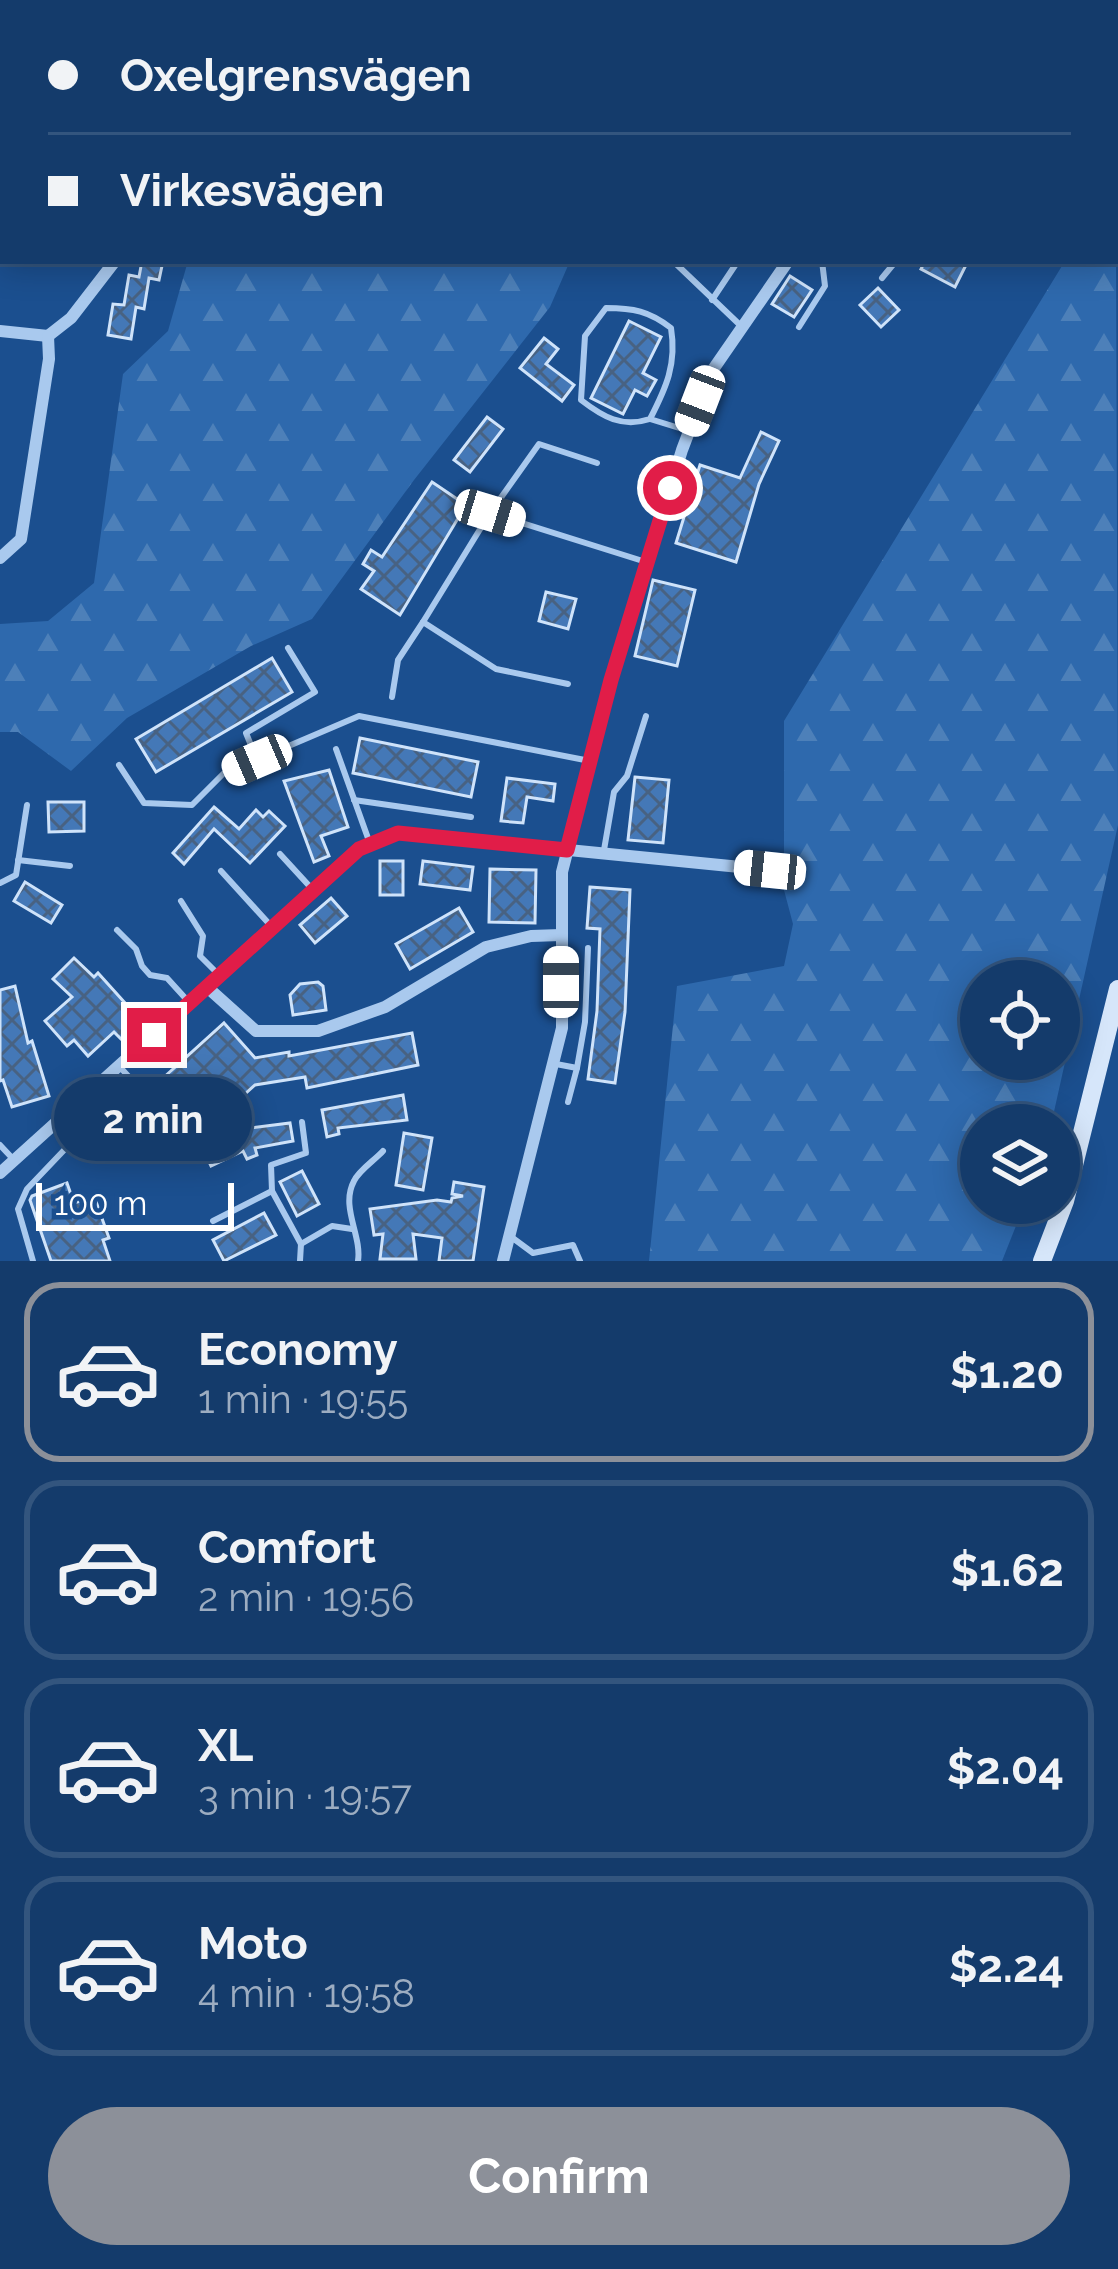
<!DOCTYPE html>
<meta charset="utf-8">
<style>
body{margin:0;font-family:Raleway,sans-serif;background:#1d4271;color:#f1f3f6;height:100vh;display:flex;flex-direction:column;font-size:45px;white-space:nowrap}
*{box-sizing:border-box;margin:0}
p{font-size:39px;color:#9dadc1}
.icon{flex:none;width:66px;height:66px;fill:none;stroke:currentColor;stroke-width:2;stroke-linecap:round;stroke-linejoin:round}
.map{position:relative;height:1261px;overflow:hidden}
.details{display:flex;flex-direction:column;background:#143b6b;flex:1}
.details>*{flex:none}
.hud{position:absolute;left:0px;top:0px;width:1119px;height:264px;box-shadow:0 6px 30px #0003,0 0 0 3px #33557e;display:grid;align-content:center;height:264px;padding:0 48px;background:#143b6b}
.buttons{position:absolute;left:960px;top:960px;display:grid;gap:24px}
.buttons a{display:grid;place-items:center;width:120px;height:120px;border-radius:50%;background:#143b6b;box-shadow:0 6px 30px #0003,0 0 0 3px #33557e;font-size:60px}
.scale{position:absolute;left:36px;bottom:30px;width:198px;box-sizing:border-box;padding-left:12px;border:6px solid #fff;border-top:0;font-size:33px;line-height:42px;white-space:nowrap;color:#fff;-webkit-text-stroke:9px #1b4f8f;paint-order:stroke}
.end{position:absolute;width:54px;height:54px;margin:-27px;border:15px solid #e11d48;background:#fff;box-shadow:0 0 0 6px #fff}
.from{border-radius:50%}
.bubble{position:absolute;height:84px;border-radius:42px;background:#143b6b;box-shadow:0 6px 30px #0003,0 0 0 3px #33557e;font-size:39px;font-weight:700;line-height:84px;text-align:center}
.car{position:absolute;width:36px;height:72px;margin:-36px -18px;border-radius:15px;box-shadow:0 0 9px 3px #0007;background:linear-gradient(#fff 24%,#345 0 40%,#fff 0 76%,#345 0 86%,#fff 0)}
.hud b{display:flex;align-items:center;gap:42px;height:114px;font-size:45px}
.hud b+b{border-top:3px solid #33557e}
.hud i{width:30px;height:30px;background:#f1f3f6}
ul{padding:21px 0 0;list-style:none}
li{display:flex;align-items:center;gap:36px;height:180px;margin:0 24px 18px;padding:0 24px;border:6px solid #33557e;border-radius:36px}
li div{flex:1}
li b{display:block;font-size:45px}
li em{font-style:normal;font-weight:700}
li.selected{border-color:#8c9099}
li>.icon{width:108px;height:108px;stroke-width:1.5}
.button{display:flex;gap:24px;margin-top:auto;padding:24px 48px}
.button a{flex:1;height:138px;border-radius:72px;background:#8c9099;color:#fff;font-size:48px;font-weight:700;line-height:138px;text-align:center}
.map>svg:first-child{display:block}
</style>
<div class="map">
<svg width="1118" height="1261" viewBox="0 0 1118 1261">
<defs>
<pattern id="forest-firs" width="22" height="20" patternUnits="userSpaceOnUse" patternTransform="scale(3)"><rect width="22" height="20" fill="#2e69ad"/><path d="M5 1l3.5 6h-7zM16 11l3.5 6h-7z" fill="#4d80b9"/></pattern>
<pattern id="building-cross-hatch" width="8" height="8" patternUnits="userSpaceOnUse" patternTransform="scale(3)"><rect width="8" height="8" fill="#4478b7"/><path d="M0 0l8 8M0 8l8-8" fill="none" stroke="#486282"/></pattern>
</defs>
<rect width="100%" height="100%" fill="#1b4f8f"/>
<g fill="url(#forest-firs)" fill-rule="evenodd">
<path d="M 1116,249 L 1118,825 L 1051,1125 L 981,1125 L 981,1203 L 1025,1203 L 1002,1261 L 649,1261 L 677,986 L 784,966 L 793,924 L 784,890 L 784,721 L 1065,261 L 1116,261 ZM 1059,981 L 1059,1059 L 981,1059 L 981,981 Z"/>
<polygon points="188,261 570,261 550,307 414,480 312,619 251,646 127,718 71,771 18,732 0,732 0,624 48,621 94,583 123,374 168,331"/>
</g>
<g fill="url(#building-cross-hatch)" stroke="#cfe3fa" stroke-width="3">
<polygon points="142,261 163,261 159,280 149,278 144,309 136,307 131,339 108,335 113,304 124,305 129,275 139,277"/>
<polygon points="925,261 968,261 955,287 921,269"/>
<polygon points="790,276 812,290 794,317 772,304"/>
<polygon points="878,288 899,310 881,327 860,305"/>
<polygon points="629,321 661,337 643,373 656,380 647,396 635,390 623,414 591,398"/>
<polygon points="544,338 558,349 546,364 574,385 562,401 520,368"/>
<polygon points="487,417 503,429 470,472 454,460"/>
<polygon points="761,432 779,441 759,484 736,562 676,543 700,465 740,478"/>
<polygon points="432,482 466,505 400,615 361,589 374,571 363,564 371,550 382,557"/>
<polygon points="653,580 695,590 677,666 635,656"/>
<polygon points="546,592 576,599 568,629 539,621"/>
<polygon points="272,658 292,692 156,772 136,739"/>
<polygon points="360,738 478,762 471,797 353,773"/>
<polygon points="329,770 348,827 321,836 329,856 314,862 284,781"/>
<polygon points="635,777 669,780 663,843 628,840"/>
<polygon points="507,778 555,784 553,801 527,797 523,823 501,821"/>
<polygon points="48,802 84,802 84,831 49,832"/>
<polygon points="214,807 239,829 256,810 263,817 269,811 285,826 250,863 214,829 184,864 173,853"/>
<rect x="380" y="861" width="23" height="34"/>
<polygon points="423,861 473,867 470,890 420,884"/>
<polygon points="490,869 536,870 535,923 489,922"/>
<polygon points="25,882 62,905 51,923 14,901"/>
<polygon points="590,887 630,890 625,1012 615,1083 588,1079 597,1011 600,929 587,928"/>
<polygon points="331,898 347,916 315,943 300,925"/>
<polygon points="459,908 473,932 410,969 396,944"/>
<polygon points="74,958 94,977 98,973 144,1024 124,1042 114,1032 88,1056 74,1040 67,1046 45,1021 72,997 53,979"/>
<polygon points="318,982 323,986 326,1010 293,1015 290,995 300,984"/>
<polygon points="15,986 28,1043 32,1041 49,1096 12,1107 3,1080 0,1081 0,990"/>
<polygon points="224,1023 255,1058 289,1052 289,1056 412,1033 418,1065 307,1088 305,1077 255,1085 215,1121 192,1096 173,1112 152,1088"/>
<polygon points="403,1095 407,1120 338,1128 339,1134 327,1137 322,1110"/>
<polygon points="290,1123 293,1141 255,1148 257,1155 247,1159 243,1151 211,1166 203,1149 242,1129"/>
<polygon points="404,1133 432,1138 423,1190 396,1185"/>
<polygon points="302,1171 319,1204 297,1216 280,1182"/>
<polygon points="454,1182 484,1187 473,1261 439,1261 442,1238 413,1234 416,1259 380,1259 383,1234 374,1235 370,1209 437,1200 451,1202 452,1198 463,1196 452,1194"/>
<polygon points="67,1183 74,1203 94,1196 109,1238 103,1240 110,1261 51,1261 30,1200 32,1196"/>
<polygon points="264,1213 276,1235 224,1261 213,1240"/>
</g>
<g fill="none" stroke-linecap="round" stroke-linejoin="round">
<g stroke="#a9c9ee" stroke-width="6">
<polyline points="899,3 900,0"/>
<polyline points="673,261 740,325"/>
<polyline points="882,278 896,261"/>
<polyline points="712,300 738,261"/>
<polyline points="799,327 825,286 822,261"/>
<path d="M 650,419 C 622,428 603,417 581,400 L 585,336 L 606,308 C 633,308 649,311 671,328 C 677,364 666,388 650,419 L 689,431"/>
<polyline points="490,513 646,562"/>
<polyline points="568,684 496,669 423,622 490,513 539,444 597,463"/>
<polyline points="392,697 398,660 423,622"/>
<polyline points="336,749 369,841"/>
<polyline points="257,760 246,733 315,692 288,648"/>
<polyline points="119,765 144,803 192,805 223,774 359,716 590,761"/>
<polyline points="354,800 471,817"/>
<polyline points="604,850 614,792 627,776 646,716"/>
<polyline points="280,854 313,890"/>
<polyline points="18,860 70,866"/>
<polyline points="221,871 272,927"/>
<polyline points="0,883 16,875 27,805"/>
<polyline points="181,901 203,936 200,956 217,973"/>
<polyline points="117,930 136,949 142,966 150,975 167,978 187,1000"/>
<polyline points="556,1064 577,1068 568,1102"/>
<polyline points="119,1066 170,1122"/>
<polyline points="577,1068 585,1022 588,948"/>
<polyline points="0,1145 14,1160"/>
<polyline points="213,1221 272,1191"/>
<polyline points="510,1236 533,1253 573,1245 580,1261"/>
<polyline points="301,1244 272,1191 271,1165 306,1153 302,1122"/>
<polyline points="301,1244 332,1226 352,1229"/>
<polyline points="33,1261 18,1209 27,1189 68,1146 60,1124"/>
<polyline points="300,1261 301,1244"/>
<path d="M 358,1261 C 362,1235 340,1207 354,1181 C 359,1170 375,1160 383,1151"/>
</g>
<g stroke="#a9c9ee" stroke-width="12">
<polyline points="946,0 946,3"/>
<polyline points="288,3 288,0"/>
<polyline points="0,221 3,216"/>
<polyline points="0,331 48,336"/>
<polyline points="48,336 71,318 115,261"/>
<polyline points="0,558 21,539 49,359 48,336"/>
<polyline points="207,987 256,1031 318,1031 385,1007 486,947 531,936 561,935"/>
<polyline points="0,1173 359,849 398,833 770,870"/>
<polyline points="503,1261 562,1028 562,872 611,680 682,450 712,371 788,261"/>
</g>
<g stroke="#a9c9ee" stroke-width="15">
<polyline points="1064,3 1064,0"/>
<polyline points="1116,177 1118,179"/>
</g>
<polyline stroke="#d6e6fa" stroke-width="18" points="1042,1261 1065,1201 1118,989"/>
</g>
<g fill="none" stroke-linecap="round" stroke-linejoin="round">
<polyline stroke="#e11d48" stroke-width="15" points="154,1035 359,849 398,833 567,850 611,680 670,488"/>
</g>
</svg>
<div class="buttons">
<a><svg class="icon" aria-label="locate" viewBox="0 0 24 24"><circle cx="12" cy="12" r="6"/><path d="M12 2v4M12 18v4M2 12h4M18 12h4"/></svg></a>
<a><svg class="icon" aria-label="layers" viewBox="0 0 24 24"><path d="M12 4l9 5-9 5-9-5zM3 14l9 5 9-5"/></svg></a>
</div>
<div class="scale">100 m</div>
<i class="end from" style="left:670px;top:488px"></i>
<i class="end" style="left:154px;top:1035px"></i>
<div class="bubble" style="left:54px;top:1077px;width:198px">2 min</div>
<i class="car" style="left:700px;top:401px;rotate:201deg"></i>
<i class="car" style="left:490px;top:513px;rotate:107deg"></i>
<i class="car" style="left:257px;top:760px;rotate:247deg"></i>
<i class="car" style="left:770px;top:870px;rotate:276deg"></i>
<i class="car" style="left:561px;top:982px;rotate:0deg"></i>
<div class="hud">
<b><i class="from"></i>Oxelgrensvägen</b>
<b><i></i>Virkesvägen</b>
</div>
</div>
<section class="details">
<ul>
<li class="selected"><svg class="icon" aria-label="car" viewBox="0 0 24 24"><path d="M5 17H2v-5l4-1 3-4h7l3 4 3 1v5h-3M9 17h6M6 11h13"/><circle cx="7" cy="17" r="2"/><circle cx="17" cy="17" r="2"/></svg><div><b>Economy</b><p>1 min · 19:55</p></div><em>$1.20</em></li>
<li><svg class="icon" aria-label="car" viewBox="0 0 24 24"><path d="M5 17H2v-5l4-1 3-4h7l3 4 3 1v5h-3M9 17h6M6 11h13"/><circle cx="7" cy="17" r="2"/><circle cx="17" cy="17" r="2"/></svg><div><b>Comfort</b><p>2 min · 19:56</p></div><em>$1.62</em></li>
<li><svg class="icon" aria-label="car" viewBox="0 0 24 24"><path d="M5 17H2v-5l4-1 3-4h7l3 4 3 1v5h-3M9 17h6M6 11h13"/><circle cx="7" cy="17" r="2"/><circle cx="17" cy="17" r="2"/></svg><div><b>XL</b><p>3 min · 19:57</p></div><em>$2.04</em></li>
<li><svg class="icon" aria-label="car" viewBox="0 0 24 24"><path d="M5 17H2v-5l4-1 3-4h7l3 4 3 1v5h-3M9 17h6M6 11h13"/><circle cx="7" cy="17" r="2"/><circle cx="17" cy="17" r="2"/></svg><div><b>Moto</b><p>4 min · 19:58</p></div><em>$2.24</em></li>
</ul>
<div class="button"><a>Confirm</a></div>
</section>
